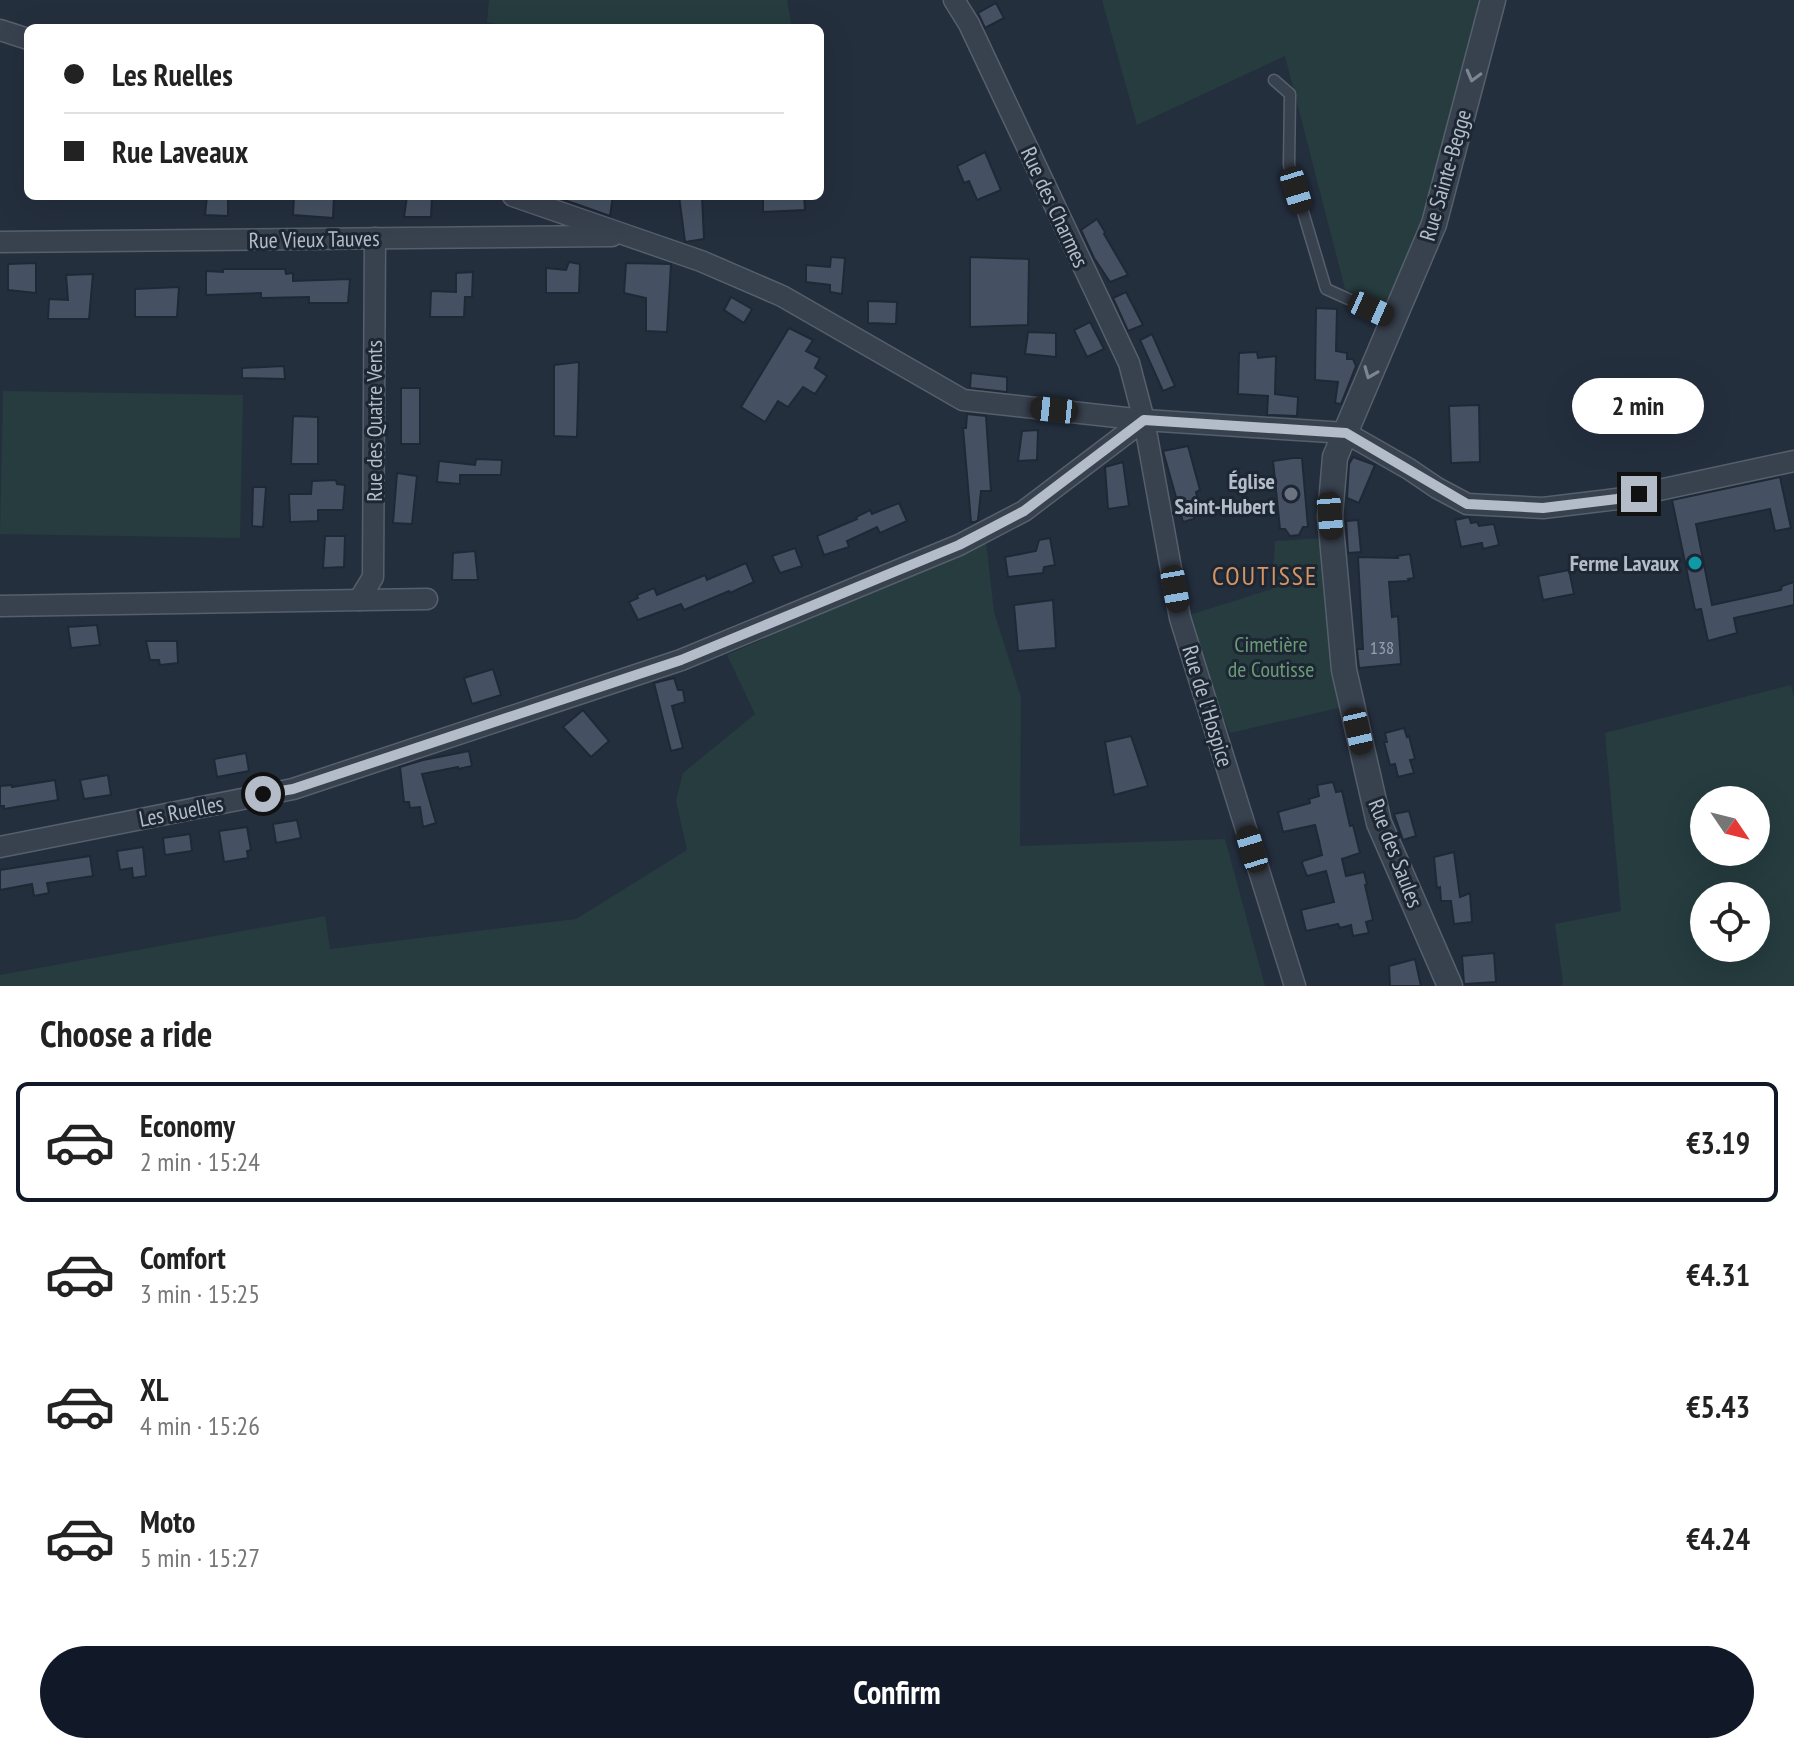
<!DOCTYPE html>
<meta charset="utf-8">
<style>
body{margin:0;font-family:"PT Sans Narrow",sans-serif;background:#f2f2f2;color:#222;height:100vh;display:flex;flex-direction:column;font-size:30px;white-space:nowrap}
*{box-sizing:border-box;margin:0}
p{font-size:26px;color:#767676}
.icon{flex:none;width:44px;height:44px;fill:none;stroke:currentColor;stroke-width:2;stroke-linecap:round;stroke-linejoin:round}
.map{position:relative;height:986px;overflow:hidden}
.sheet{display:flex;flex-direction:column;background:#fff;flex:1}
.sheet>*{flex:none}
.banner{position:absolute;left:24px;top:24px;width:800px;height:176px;border-radius:12px;box-shadow:0 8px 32px #0002;display:grid;align-content:center;height:176px;padding:0 40px;background:#fff}
.needle{width:52px;rotate:125deg}
.controls{position:absolute;left:1690px;top:786px;display:grid;gap:16px}
.controls a{display:grid;place-items:center;width:80px;height:80px;border-radius:50%;background:#fff;box-shadow:0 8px 32px #0002;font-size:40px}
.end{position:absolute;width:36px;height:36px;margin:-18px;border:10px solid #b4bcc9;background:#111;box-shadow:0 0 0 4px #111}
.from{border-radius:50%}
.bubble{position:absolute;height:56px;border-radius:28px;background:#fff;box-shadow:0 8px 32px #0002;font-size:26px;font-weight:800;line-height:56px;text-align:center}
.car{position:absolute;width:24px;height:48px;margin:-24px -12px;border-radius:10px;box-shadow:0 0 6px 2px #0007;background:linear-gradient(#222 24%,#8ab4d8 0 40%,#222 0 76%,#8ab4d8 0 86%,#222 0)}
.banner b{display:flex;align-items:center;gap:28px;height:76px;font-size:30px}
.banner b+b{border-top:2px solid #e0e0e0}
.banner i{width:20px;height:20px;background:#222}
ul{padding:0;list-style:none}
li{display:flex;align-items:center;gap:24px;height:120px;margin:0 16px 12px;padding:0 24px;border:4px solid transparent;border-radius:12px}
li div{flex:1}
li b{display:block;font-size:30px}
li em{font-style:normal;font-weight:800}
li.on{border-color:#111827}
li>.icon{width:72px;height:72px;stroke-width:1.5}
h2{padding:0 40px;font-size:36px;line-height:96px}
.primary-button{display:flex;gap:16px;margin-top:auto;padding:16px 40px}
.primary-button a{flex:1;height:92px;border-radius:48px;background:#111827;color:#fff;font-size:32px;font-weight:800;line-height:92px;text-align:center}
.map>svg:first-child{display:block}
</style>
<div class="map">
<svg width="1794" height="986" viewBox="0 0 1794 986">
<rect width="100%" height="100%" fill="#242f3e"/>
<g fill="#263c3f" fill-rule="evenodd">
<polygon points="489,0 787,0 792,28 516,28 487,22"/>
<polygon points="1102,0 1493,0 1396,312 1345,289 1285,56 1137,125"/>
<polygon points="3,391 243,395 240,538 0,534"/>
<polygon points="1325,538 1343,707 1230,733 1180,618 1272,589 1275,541"/>
<polygon points="986,541 994,612 1021,697 1020,846 1225,839 1265,986 0,986 0,975 325,916 330,949 576,919 687,850 676,801 683,773 755,714 727,655"/>
<path d="M 1791,685 L 1794,698 L 1794,986 L 1561,986 L 1563,983 L 1555,924 L 1621,911 L 1605,733 ZM 1704,800 L 1756,800 L 1756,852 L 1704,852 ZM 1704,896 L 1756,896 L 1756,948 L 1704,948 Z"/>
</g>
<g fill="#455162" stroke="#1f2835" stroke-width="2">
<polygon points="996,3 1004,18 985,28 978,13"/>
<polygon points="985,152 1001,190 977,200 969,181 964,183 957,166"/>
<polygon points="207,196 228,196 228,216 205,215"/>
<polygon points="294,196 334,196 333,218 293,215"/>
<polygon points="407,196 432,196 431,217 404,217"/>
<polygon points="553,196 613,196 610,216"/>
<polygon points="679,196 702,196 704,239 685,242"/>
<polygon points="763,196 804,196 805,210 763,212"/>
<polygon points="1097,219 1105,232 1104,234 1128,275 1110,282 1094,258 1081,230"/>
<polygon points="831,257 845,258 842,294 830,292 830,285 806,282 806,265 830,267"/>
<polygon points="970,257 1029,259 1028,325 970,327"/>
<polygon points="569,262 580,264 579,293 546,293 546,268 566,270"/>
<polygon points="36,263 36,293 8,290 8,264"/>
<polygon points="626,263 671,264 667,332 646,331 646,298 624,293"/>
<polygon points="223,269 285,269 286,274 293,273 293,281 350,279 348,303 309,303 309,297 261,298 261,293 206,295 206,271 223,272"/>
<polygon points="473,272 472,297 465,297 464,317 430,317 431,291 456,292 456,273"/>
<polygon points="93,274 89,319 48,319 49,299 68,300 66,275"/>
<polygon points="179,287 177,317 135,317 135,289"/>
<polygon points="1126,292 1143,325 1128,331 1113,298"/>
<polygon points="731,297 752,309 744,323 724,310"/>
<polygon points="868,301 897,302 896,324 868,323"/>
<polygon points="1316,308 1337,309 1336,351 1347,353 1347,359 1353,359 1356,366 1341,404 1335,403 1338,382 1315,380"/>
<polygon points="1090,322 1104,349 1087,357 1074,330"/>
<polygon points="789,328 813,340 806,351 820,358 815,368 827,376 815,394 803,387 788,407 778,401 765,422 741,407"/>
<polygon points="1028,332 1056,333 1056,357 1025,354"/>
<polygon points="1152,334 1175,386 1163,391 1140,340"/>
<polygon points="1257,352 1258,358 1276,356 1275,394 1298,397 1297,416 1267,415 1268,396 1238,394 1239,353"/>
<polygon points="579,362 577,437 554,436 554,365"/>
<polygon points="284,366 285,379 242,378 242,368"/>
<polygon points="971,373 1007,377 1007,392 970,388"/>
<rect x="401" y="388" width="19" height="56"/>
<polygon points="1479,405 1480,462 1451,463 1449,406"/>
<polygon points="967,414 986,416 991,491 981,491 978,520 975,522 971,522 963,428 966,428"/>
<polygon points="293,416 318,417 318,464 291,464"/>
<polygon points="1038,430 1037,460 1018,461 1022,431"/>
<polygon points="1188,446 1200,490 1196,492 1199,506 1193,508 1194,519 1183,522 1163,451"/>
<polygon points="1353,457 1375,465 1359,503 1347,498 1349,464"/>
<polygon points="1293,458 1302,458 1308,527 1303,527 1299,535 1290,536 1285,529 1280,529 1273,461"/>
<polygon points="476,459 502,460 501,475 460,475 460,484 437,482 439,461 475,465"/>
<polygon points="1123,462 1129,506 1108,509 1105,467"/>
<polygon points="397,473 417,476 412,524 393,523"/>
<polygon points="1780,477 1791,528 1775,531 1770,509 1696,524 1712,605 1781,590 1782,586 1794,582 1794,605 1734,618 1737,633 1708,641 1701,609 1695,610 1672,500"/>
<polygon points="336,480 337,484 345,485 343,510 318,510 318,521 290,522 289,494 311,494 312,481"/>
<polygon points="253,487 266,487 263,527 252,526"/>
<polygon points="899,503 907,521 880,533 877,527 847,541 849,547 824,555 817,536 857,519 856,517 870,510 872,514"/>
<polygon points="1469,517 1471,523 1477,522 1479,526 1494,524 1499,545 1483,549 1482,543 1461,547 1455,520"/>
<polygon points="1358,520 1361,552 1348,553 1346,521"/>
<polygon points="325,536 345,536 344,567 323,568"/>
<polygon points="1050,538 1055,565 1044,567 1043,573 1008,577 1005,557 1036,551 1039,540"/>
<polygon points="795,548 802,566 780,573 772,556"/>
<polygon points="475,551 478,580 452,580 453,553"/>
<polygon points="1410,554 1414,578 1408,579 1409,581 1389,582 1392,617 1398,616 1401,664 1359,668 1357,649 1363,649 1358,557 1398,558 1397,556"/>
<polygon points="746,563 754,582 730,593 729,591 684,610 681,604 638,620 629,602 638,598 637,595 654,588 657,595 705,575 707,580"/>
<polygon points="1569,570 1574,594 1543,600 1538,576"/>
<polygon points="1053,600 1056,648 1018,651 1014,605"/>
<polygon points="97,625 100,645 71,648 68,627"/>
<polygon points="146,641 177,641 178,663 160,665 159,660 150,660"/>
<polygon points="493,669 501,695 472,704 464,678"/>
<polygon points="674,678 678,690 683,690 685,702 672,706 683,748 671,751 654,683"/>
<polygon points="583,710 609,741 591,757 563,727"/>
<polygon points="1404,728 1407,737 1409,736 1415,759 1410,760 1414,773 1398,777 1395,764 1390,765 1384,742 1387,742 1385,733"/>
<polygon points="1131,736 1148,786 1114,795 1105,742"/>
<polygon points="469,751 472,766 458,769 458,767 422,774 436,823 423,827 420,807 410,808 409,802 404,802 400,767 423,760"/>
<polygon points="246,753 249,771 217,777 214,759"/>
<polygon points="108,775 111,795 84,799 80,780"/>
<polygon points="55,780 58,800 4,809 4,806 0,806 0,786 12,785 12,787"/>
<polygon points="1333,782 1336,792 1342,791 1350,826 1353,825 1360,853 1342,859 1346,876 1364,872 1367,884 1365,885 1373,920 1366,922 1369,933 1353,936 1351,925 1340,928 1338,924 1306,931 1301,910 1334,902 1326,871 1307,876 1302,863 1303,861 1322,855 1319,841 1315,825 1283,832 1278,812 1310,803 1309,799 1319,796 1317,785"/>
<polygon points="1409,811 1416,836 1403,840 1394,814"/>
<polygon points="297,820 301,838 276,843 273,824"/>
<polygon points="247,827 251,850 247,851 248,858 224,862 219,831"/>
<polygon points="190,834 192,851 165,855 163,838"/>
<polygon points="143,847 146,876 133,878 132,868 120,870 117,851"/>
<polygon points="1454,852 1460,897 1470,893 1472,922 1454,924 1451,901 1441,901 1440,887 1437,888 1434,857"/>
<polygon points="90,856 93,876 47,883 49,893 34,896 32,884 0,890 0,870"/>
<polygon points="1494,953 1496,982 1464,984 1462,956"/>
<polygon points="1415,959 1421,986 1390,986 1389,966"/>
</g>
<g fill="none" stroke-linecap="round" stroke-linejoin="round">
<defs>
<polyline id="service" points="1274,80 1290,94 1289,165 1326,289 1393,319"/>
<g id="minor">
<polyline points="954,0 969,24 1129,363 1144,420 1180,618 1295,986"/>
<polyline points="0,30 28,39"/>
<polyline points="513,196 701,261 782,296 963,400 1144,420 1346,433 1409,469 1437,488 1467,504 1543,508 1617,499 1794,461"/>
<polyline points="0,242 612,236"/>
<polyline points="359,600 373,577 375,238"/>
<polyline points="0,606 427,599"/>
<polyline points="0,847 293,789 681,660 959,545 1024,511 1144,420"/>
</g>
<polyline id="tertiary" points="1450,986 1379,823 1344,670 1330,516 1335,457 1434,224 1493,0"/>
</defs>
<use href="#service" stroke="#565f6c" stroke-width="13"/>
<use href="#minor" stroke="#565f6c" stroke-width="23"/>
<use href="#tertiary" stroke="#565f6c" stroke-width="27"/>
<use href="#service" stroke="#38414e" stroke-width="10"/>
<use href="#minor" stroke="#38414e" stroke-width="20"/>
<use href="#tertiary" stroke="#38414e" stroke-width="24"/>
</g>
<defs><path id="oneway-chevron" d="M-2-3.5L2.5 0L-2 3.5" fill="none" stroke-width="1.6" stroke-linecap="round" stroke-linejoin="round" transform="scale(2)"/></defs>
<g stroke="#7c8592">
<use href="#oneway-chevron" transform="translate(1473 76) rotate(105)"/>
<use href="#oneway-chevron" transform="translate(1370 373) rotate(112)"/>
</g>
<g fill="none" stroke-linecap="round" stroke-linejoin="round">
<polyline stroke="#b4bcc9" stroke-width="10" points="263,794 293,789 681,660 959,545 1024,511 1144,420 1346,433 1467,504 1543,508 1617,499 1639,494"/>
</g>
<circle fill="#6b7280" stroke="#1d2633" stroke-width="3" cx="1291" cy="494" r="8"/>
<circle fill="#0f9aa8" stroke="#1d2633" stroke-width="3" cx="1695" cy="563" r="8"/>
<g text-anchor="middle" stroke-width="6" stroke-linejoin="round" paint-order="stroke">
<g font-size="18" fill="#98a1af">
<text x="1382" y="654">138</text>
</g>
<g font-size="22" fill="#b4bcc9" stroke="#1d2633">
<text transform="translate(1445 175) rotate(-74)" y="8">Rue Sainte-Begge</text>
<text transform="translate(1055 207) rotate(65)" y="8">Rue des Charmes</text>
<text transform="translate(314 239) rotate(-1)" y="8">Rue Vieux Tauves</text>
<text transform="translate(374 421) rotate(-90)" y="8">Rue des Quatre Vents</text>
<text transform="translate(1208 706) rotate(73)" y="8">Rue de l'Hospice</text>
<text transform="translate(181 811) rotate(-11)" y="8">Les Ruelles</text>
<text transform="translate(1396 853) rotate(69)" y="8">Rue des Saules</text>
</g>
<g font-size="22" font-weight="bold" fill="#b4bcc9" stroke="#1d2633" text-anchor="end">
<text x="1275" y="489">Église<tspan x="1275" dy="25">Saint-Hubert</tspan></text>
<text x="1679" y="571">Ferme Lavaux</text>
</g>
<g font-size="22" fill="#6b9a76" stroke="#1d2633">
<text x="1271" y="652">Cimetière<tspan x="1271" dy="25">de Coutisse</tspan></text>
</g>
<g font-size="26" letter-spacing="2" fill="#d59563" stroke="#1d2633">
<text x="1265" y="585">COUTISSE</text>
</g>
</g>
</svg>
<div class="controls">
<a><svg class="needle" viewBox="-14 -14 28 28"><path d="M0-13l5 13h-10z" fill="#e53935"/><path d="M0 13l5-13h-10z" fill="#767676"/></svg></a>
<a><svg class="icon" aria-label="locate" viewBox="0 0 24 24"><circle cx="12" cy="12" r="6"/><path d="M12 2v4M12 18v4M2 12h4M18 12h4"/></svg></a>
</div>
<i class="end from" style="left:263px;top:794px"></i>
<i class="end" style="left:1639px;top:494px"></i>
<div class="bubble" style="left:1572px;top:378px;width:132px">2 min</div>
<i class="car" style="left:1296px;top:190px;rotate:163deg"></i>
<i class="car" style="left:1371px;top:309px;rotate:114deg"></i>
<i class="car" style="left:1054px;top:410px;rotate:276deg"></i>
<i class="car" style="left:1330px;top:516px;rotate:175deg"></i>
<i class="car" style="left:1175px;top:589px;rotate:170deg"></i>
<i class="car" style="left:1358px;top:731px;rotate:167deg"></i>
<i class="car" style="left:1252px;top:849px;rotate:343deg"></i>
<div class="banner">
<b><i class="from"></i>Les Ruelles</b>
<b><i></i>Rue Laveaux</b>
</div>
</div>
<section class="sheet">
<h2>Choose a ride</h2>
<ul>
<li class="on"><svg class="icon" aria-label="car" viewBox="0 0 24 24"><path d="M5 17H2v-5l4-1 3-4h7l3 4 3 1v5h-3M9 17h6M6 11h13"/><circle cx="7" cy="17" r="2"/><circle cx="17" cy="17" r="2"/></svg><div><b>Economy</b><p>2 min · 15:24</p></div><em>€3.19</em></li>
<li><svg class="icon" aria-label="car" viewBox="0 0 24 24"><path d="M5 17H2v-5l4-1 3-4h7l3 4 3 1v5h-3M9 17h6M6 11h13"/><circle cx="7" cy="17" r="2"/><circle cx="17" cy="17" r="2"/></svg><div><b>Comfort</b><p>3 min · 15:25</p></div><em>€4.31</em></li>
<li><svg class="icon" aria-label="car" viewBox="0 0 24 24"><path d="M5 17H2v-5l4-1 3-4h7l3 4 3 1v5h-3M9 17h6M6 11h13"/><circle cx="7" cy="17" r="2"/><circle cx="17" cy="17" r="2"/></svg><div><b>XL</b><p>4 min · 15:26</p></div><em>€5.43</em></li>
<li><svg class="icon" aria-label="car" viewBox="0 0 24 24"><path d="M5 17H2v-5l4-1 3-4h7l3 4 3 1v5h-3M9 17h6M6 11h13"/><circle cx="7" cy="17" r="2"/><circle cx="17" cy="17" r="2"/></svg><div><b>Moto</b><p>5 min · 15:27</p></div><em>€4.24</em></li>
</ul>
<div class="primary-button"><a>Confirm</a></div>
</section>
